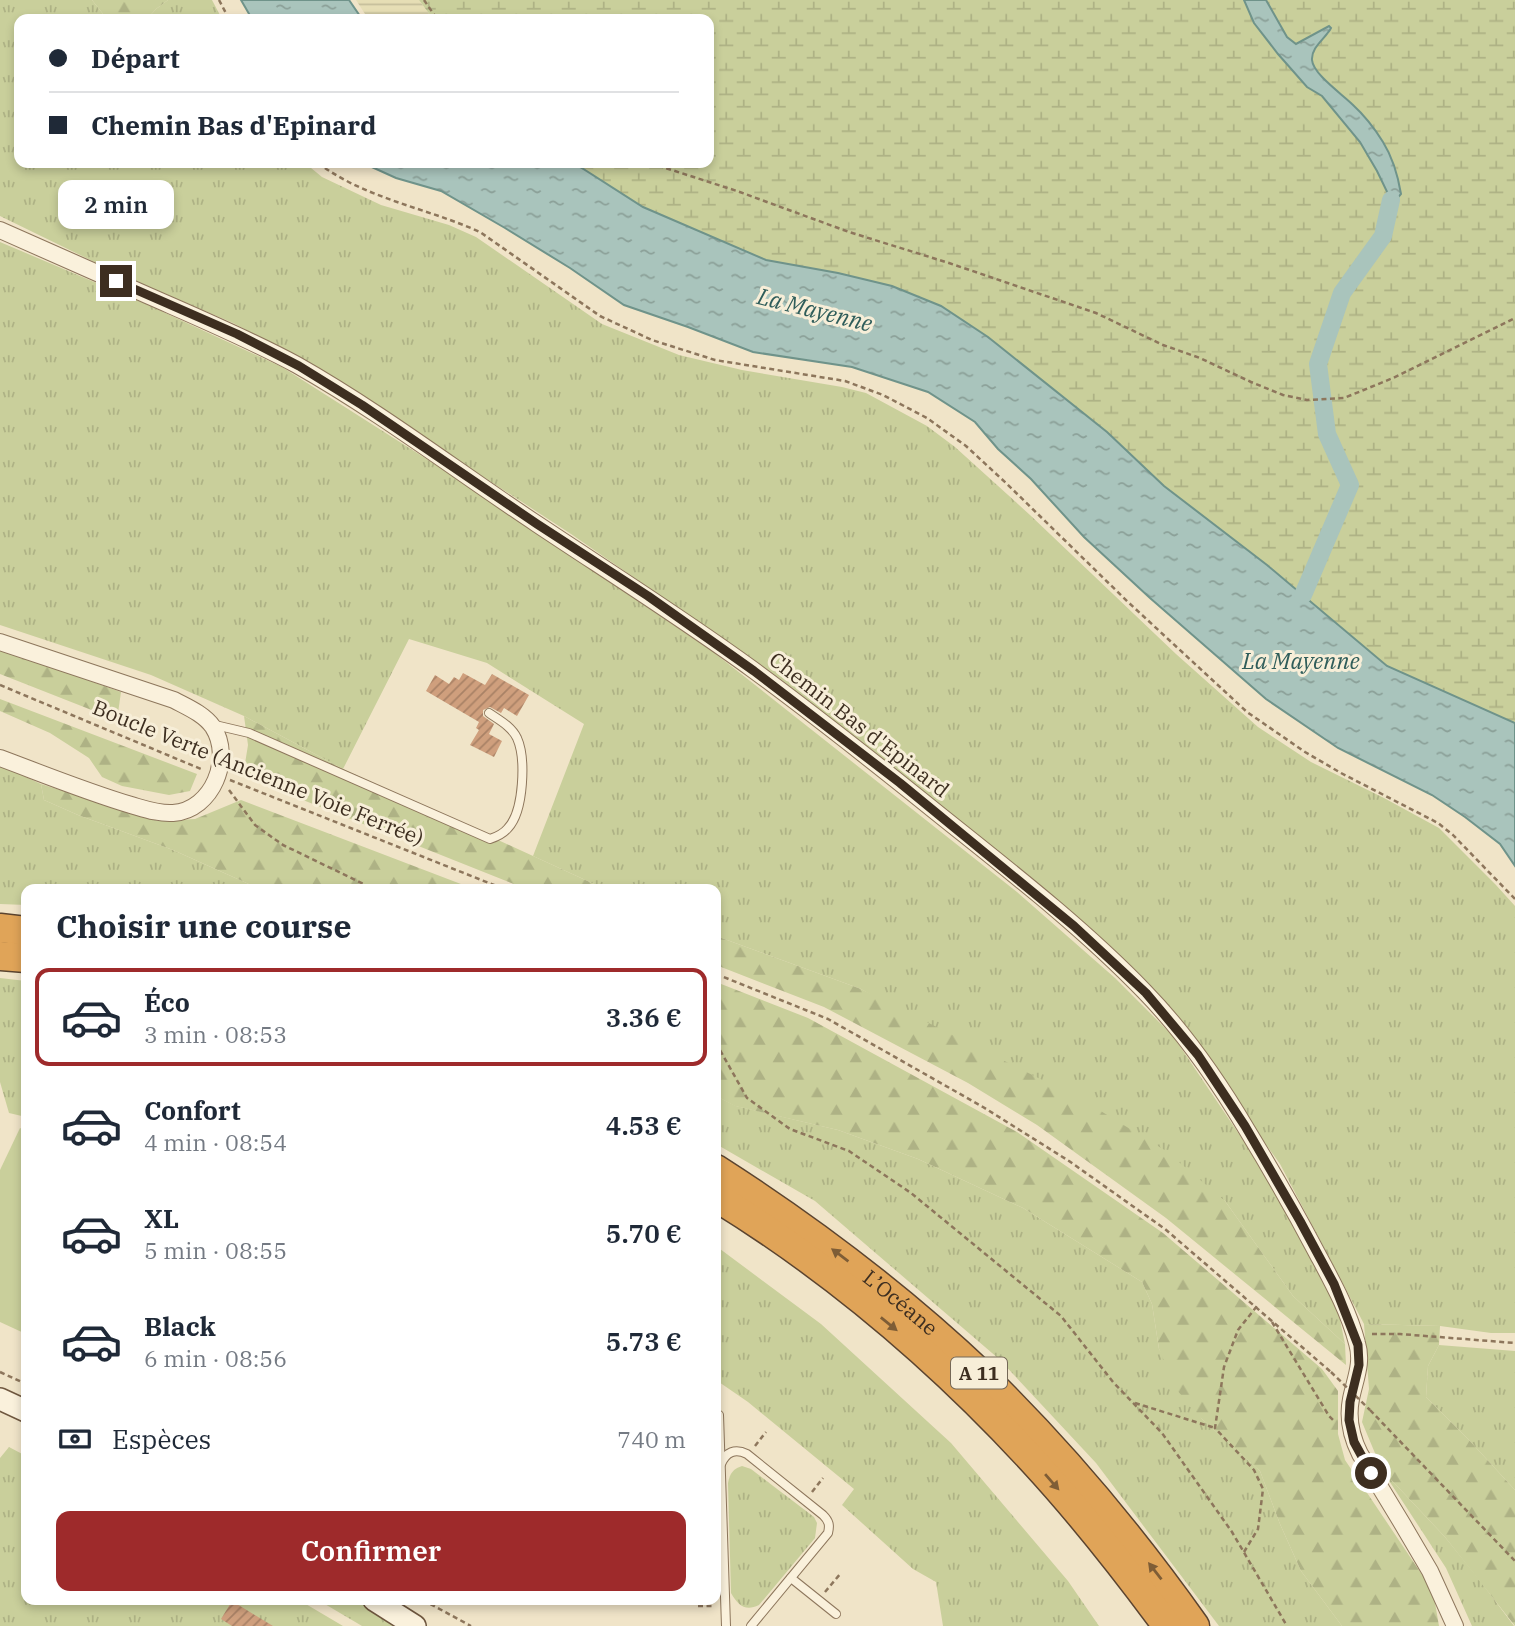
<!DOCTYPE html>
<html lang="fr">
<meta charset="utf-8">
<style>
body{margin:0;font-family:"IBM Plex Serif",serif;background:#f6f6f7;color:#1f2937;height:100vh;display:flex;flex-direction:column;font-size:26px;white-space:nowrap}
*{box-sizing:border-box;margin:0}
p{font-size:23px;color:#747a83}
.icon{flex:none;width:38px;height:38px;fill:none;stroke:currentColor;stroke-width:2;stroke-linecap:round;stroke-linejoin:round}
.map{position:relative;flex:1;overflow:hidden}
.sheet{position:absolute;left:21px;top:884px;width:700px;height:721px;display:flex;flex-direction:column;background:#fff;border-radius:14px;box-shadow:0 4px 10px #0003}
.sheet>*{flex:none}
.top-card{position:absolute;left:14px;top:14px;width:700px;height:154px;border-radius:14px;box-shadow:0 4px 10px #0003;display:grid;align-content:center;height:154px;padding:0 35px;background:#fff}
.end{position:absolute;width:32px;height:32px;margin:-16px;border:9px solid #3d2e20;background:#fff;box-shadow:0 0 0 4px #fff}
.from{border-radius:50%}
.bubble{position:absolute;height:49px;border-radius:14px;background:#fff;box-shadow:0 4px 10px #0003;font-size:23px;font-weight:600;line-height:49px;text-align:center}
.top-card b{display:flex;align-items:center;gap:24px;height:66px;font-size:26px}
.top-card b+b{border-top:2px solid #e0e1e3}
.top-card i{width:18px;height:18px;background:#1f2937}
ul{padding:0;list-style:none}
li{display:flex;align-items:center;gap:21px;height:98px;margin:0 14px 10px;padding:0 21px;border:4px solid transparent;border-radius:14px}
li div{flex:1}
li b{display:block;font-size:26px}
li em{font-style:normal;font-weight:600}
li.current{border-color:#9e2a2b}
li>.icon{width:63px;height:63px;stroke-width:1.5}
h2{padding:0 35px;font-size:32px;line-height:84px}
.pay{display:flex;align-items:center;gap:18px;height:77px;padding:0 35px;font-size:26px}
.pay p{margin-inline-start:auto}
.cta{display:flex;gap:14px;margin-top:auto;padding:14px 35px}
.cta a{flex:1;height:80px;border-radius:14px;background:#9e2a2b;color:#fff;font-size:28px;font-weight:600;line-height:80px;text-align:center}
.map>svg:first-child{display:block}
</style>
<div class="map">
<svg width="1515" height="1626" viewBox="0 0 1515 1626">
<defs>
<pattern id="farmland-rules" width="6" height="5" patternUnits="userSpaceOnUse" patternTransform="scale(1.75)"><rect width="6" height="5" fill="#e6deb5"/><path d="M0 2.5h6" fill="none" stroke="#c6bf9b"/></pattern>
<pattern id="grass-tufts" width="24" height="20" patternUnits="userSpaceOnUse" patternTransform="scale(1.75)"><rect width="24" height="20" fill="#c9cf9b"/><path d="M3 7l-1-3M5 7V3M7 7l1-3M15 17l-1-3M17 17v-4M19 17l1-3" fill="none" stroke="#aeb285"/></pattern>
<pattern id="forest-firs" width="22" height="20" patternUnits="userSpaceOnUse" patternTransform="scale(1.75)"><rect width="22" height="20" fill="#c9cf9b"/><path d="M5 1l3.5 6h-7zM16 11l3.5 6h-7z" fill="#aeb285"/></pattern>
<pattern id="wetland-marsh" width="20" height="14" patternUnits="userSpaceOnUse" patternTransform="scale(1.75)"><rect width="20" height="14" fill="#c9cf9b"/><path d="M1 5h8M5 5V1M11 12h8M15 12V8" fill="none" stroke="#aeb285"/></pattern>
<pattern id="water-ripples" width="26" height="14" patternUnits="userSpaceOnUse" patternTransform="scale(1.75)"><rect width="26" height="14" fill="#a9c4bc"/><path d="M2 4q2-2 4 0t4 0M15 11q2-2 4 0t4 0" fill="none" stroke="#8ba098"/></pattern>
<pattern id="building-hatch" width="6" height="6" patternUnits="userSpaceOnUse" patternTransform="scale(1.75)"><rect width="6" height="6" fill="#cf9f7d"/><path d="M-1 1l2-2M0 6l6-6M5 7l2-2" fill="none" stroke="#a98266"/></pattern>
</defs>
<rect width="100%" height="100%" fill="#f0e4c8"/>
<polygon fill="url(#farmland-rules)" points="356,0 419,0 433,19 371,19 365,14"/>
<g fill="url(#grass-tufts)">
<polygon points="0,0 92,0 107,19 19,19 19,163 305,163 322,177 381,205 449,225 476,237 602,324 679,355 742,370 842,387 866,393 927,426 955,447 1030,515 1176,654 1258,727 1311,762 1384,798 1439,828 1496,885 1515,906 1515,1333 1491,1333 1440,1326 1364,1324 1280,1164 1177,1021 1010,864 779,678 571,534 306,361 233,323 119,274 0,216"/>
<polygon points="168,0 212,0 222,19 147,19 156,9"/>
<polygon points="0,242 146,304 282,367 436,465 712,651 1017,892 1115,978 1173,1036 1247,1146 1296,1229 1338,1310 1345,1344 1293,1296 1225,1201 861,989 716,936 716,889 605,889 533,856 584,724 487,663 409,639 343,769 244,716 151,675 0,625"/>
<polygon points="0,765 41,784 44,800 78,815 173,850 260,889 26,889 26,905 0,904"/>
<polygon points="0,978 26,981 26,1117 9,1113 0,1082"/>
<polygon points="716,1096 736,1106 838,1130 918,1159 1023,1208 1142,1282 1152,1304 1159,1349 1202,1419 1260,1471 1280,1524 1301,1571 1342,1626 1219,1626 1096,1463 999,1359 815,1201 716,1144"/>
<polygon points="716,1246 821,1324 951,1443 1068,1581 1099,1626 943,1626 936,1582 913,1569 842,1505 854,1489 748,1402 716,1380"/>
<polygon points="1439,1345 1515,1351 1515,1490 1469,1440 1426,1397 1428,1366"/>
<polygon points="9,1447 26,1456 26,1600 299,1600 343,1626 0,1626 0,1458"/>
<path d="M 742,1466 L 751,1469 L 814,1517 L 817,1523 L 815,1538 L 759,1605 C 745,1612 738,1605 731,1593 L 728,1483 C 730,1473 733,1469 742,1466 Z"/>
<polygon points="1382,1470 1445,1537 1478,1578 1514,1626 1472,1626 1446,1568"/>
<polygon points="318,1600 358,1600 399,1626 362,1626"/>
</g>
<g fill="url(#forest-firs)">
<polygon points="92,0 168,0 156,9 147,19 107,19"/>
<polygon points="0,649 121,692 117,720 0,674"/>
<polygon points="0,699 197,774 190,791 169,795 122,786 102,777 89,758 50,733 0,711"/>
<polygon points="244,716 343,769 605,889 526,889 243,776 248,745"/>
<polygon points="41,784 158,821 195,819 241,800 474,889 260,889 173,850 78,815 44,800"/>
<polygon points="716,936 861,989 1086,1102 1166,1151 1225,1201 1293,1296 1345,1344 1346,1365 1166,1218 1037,1125 968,1083 824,1007 716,965"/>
<polygon points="716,982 808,1018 1017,1132 1163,1233 1322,1369 1338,1391 1338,1434 1345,1460 1433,1591 1439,1626 1342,1626 1301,1571 1280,1524 1260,1471 1202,1419 1176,1389 1159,1349 1152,1304 1142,1282 1023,1208 918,1159 838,1130 735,1106 716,1096"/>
<polygon points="1364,1324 1440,1326 1439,1345 1428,1366 1426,1397 1469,1440 1515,1490 1515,1626 1445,1537 1382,1470 1362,1422 1369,1389"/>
</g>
<path fill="url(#wetland-marsh)" d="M 419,0 L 1244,0 L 1254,23 L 1278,54 L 1307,87 L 1322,96 L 1360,142 L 1377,171 L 1391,199 L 1401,194 C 1398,176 1393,158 1383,142 C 1375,129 1364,115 1352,104 C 1342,94 1313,74 1312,60 C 1311,49 1322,40 1329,33 L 1328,27 L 1296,45 L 1287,37 L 1266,0 L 1515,0 L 1515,723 L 1387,666 L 1267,565 L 1164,486 L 1107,432 L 988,337 L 941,306 L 892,286 L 838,273 L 766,260 L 643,207 L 574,163 L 709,163 L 709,19 L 433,19 Z"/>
<polygon fill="#c9cf9b" points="20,1128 26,1131 26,1334 0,1322 0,1170"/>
<g fill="url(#water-ripples)" stroke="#6f938a" stroke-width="2">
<polygon points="241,0 349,0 362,19 252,19"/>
<path d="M 1244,0 L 1266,0 L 1287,37 L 1296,44 L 1329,26 L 1331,28 C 1326,38 1311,47 1312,60 C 1313,74 1342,94 1352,104 C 1364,115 1375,129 1383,142 C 1393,158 1398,176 1401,194 L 1396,200 L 1391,200 L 1377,171 L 1360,142 L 1322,96 L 1307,87 L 1278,54 L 1254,23 Z"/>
<polygon points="363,163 574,163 643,207 766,260 838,273 892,286 941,306 988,337 1107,432 1164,486 1267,565 1387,666 1515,723 1515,866 1500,844 1465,817 1432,795 1338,748 1266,699 1150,598 1084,537 1031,479 998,449 975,422 928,392 852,367 753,352 688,327 624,305 570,268 505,228 441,191 396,178"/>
</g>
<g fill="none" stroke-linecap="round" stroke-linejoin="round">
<polyline stroke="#a9c4bc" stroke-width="18" points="1303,595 1350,485 1327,434 1318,364 1342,293 1383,236 1391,200"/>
</g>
<g fill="url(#building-hatch)">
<polygon points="463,673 485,685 492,674 529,695 517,716 504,708 501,713 490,707 483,710 483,716 494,724 489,734 502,741 494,757 470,745 479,730 476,728 479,722 426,691 435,675 449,684 454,677 459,680"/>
<polygon points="232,1601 273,1626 232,1626 221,1619"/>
</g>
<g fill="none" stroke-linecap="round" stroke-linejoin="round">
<defs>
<g id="lane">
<path d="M 211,724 L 249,733 L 490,839 C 496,837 504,833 508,828 C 524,811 526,758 517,738 C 511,726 499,720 489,713"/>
<polyline points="716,1415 719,1415 726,1626"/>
<path d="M 721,1464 C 726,1452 735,1448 747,1454 L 823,1515 C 829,1521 830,1525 828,1533 L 751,1626"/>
<polyline points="791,1578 836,1614"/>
</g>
<g id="street">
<path d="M 0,230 C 50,252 99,274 149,296 C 199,318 249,339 297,365 C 380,412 457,471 537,524 C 609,572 682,618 752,669 C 816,716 879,766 941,816 C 1011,872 1082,927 1144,991 C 1184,1032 1218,1081 1247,1130 C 1272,1171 1296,1213 1318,1255 C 1333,1283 1349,1312 1357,1343 C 1363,1363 1355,1379 1351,1399 C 1347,1419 1351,1436 1360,1454 L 1403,1525 L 1430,1571 L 1455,1626"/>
<path d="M 0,642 L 174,700 C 187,707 204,714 213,727 C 233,758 213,810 173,813 C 159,814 145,809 131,805 C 87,792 43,774 0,758"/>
</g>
<g id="secondary">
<polyline points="0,1399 26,1411"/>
<polyline points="374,1600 415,1626"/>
</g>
<g id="highway">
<polyline points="0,928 26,931"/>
<polyline points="0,956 26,958"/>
<path id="s1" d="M 716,1169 C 811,1230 901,1298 983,1376 C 1062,1453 1132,1537 1195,1626"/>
<path d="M 716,1197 C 833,1269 940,1360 1033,1461 C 1081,1513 1125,1569 1167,1626"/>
</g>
</defs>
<use href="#lane" stroke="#8d765c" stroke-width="10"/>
<use href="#street" stroke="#8d765c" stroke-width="18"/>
<use href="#secondary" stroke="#6f573f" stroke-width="24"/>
<use href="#highway" stroke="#5b4430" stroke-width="31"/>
<g stroke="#8d765c" stroke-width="2.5" stroke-dasharray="5 3.5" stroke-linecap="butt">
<polyline points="219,0 229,19"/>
<polyline points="424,0 437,19"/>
<path d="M 318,163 C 366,199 427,208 480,232 L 600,316 L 652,340 L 715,360 L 845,381 L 883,395 L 927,418 L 966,446 L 1006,483 L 1128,602 L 1247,712 L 1305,752 L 1341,773 L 1438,823 L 1453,835 L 1515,899"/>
<polyline points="650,163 737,191 849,232 949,263 1096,313 1163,345 1200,358 1251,382 1283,395 1307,400 1344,398 1393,378 1515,318"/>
<polyline points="0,685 201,769"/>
<polyline points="230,780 504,889"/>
<polyline points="229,790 255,825 283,845 374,889"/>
<polyline points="716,974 828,1019 983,1107 1069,1161 1165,1229 1331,1372"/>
<polyline points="716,1043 747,1098 790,1129 849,1151 911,1193 1061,1316 1113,1382 1162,1433 1232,1532 1287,1626"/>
<polyline points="1272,1322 1329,1416 1333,1420"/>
<polyline points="1372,1334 1400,1334 1515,1343"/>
<polyline points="0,1372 26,1384"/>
<polyline points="1135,1403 1215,1428"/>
<polyline points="1370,1410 1515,1561"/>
<polyline points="755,1446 766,1432"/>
<polyline points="812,1492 823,1478"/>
<polyline points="1244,1552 1258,1529 1263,1489 1254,1470 1215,1428 1224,1367 1238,1330 1257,1306"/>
<polyline points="825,1592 841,1573"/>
<polyline points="423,1600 471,1626"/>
<polyline points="698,1606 712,1606"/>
</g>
<use href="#lane" stroke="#faf1dc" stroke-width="8"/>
<use href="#street" stroke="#faf1dc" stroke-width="16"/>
<use href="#secondary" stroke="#faf1dc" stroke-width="21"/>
<use href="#highway" stroke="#e0a458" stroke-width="28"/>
<polyline stroke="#8d765c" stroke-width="2.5" stroke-dasharray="5 3.5" stroke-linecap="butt" points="1331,1372 1370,1410"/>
</g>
<defs><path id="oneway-solid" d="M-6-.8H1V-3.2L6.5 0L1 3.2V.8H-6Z" transform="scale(1.75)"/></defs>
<g fill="#7e5d36">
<use href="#oneway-solid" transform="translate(840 1255) rotate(-143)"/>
<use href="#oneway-solid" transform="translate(889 1324) rotate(39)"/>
<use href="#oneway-solid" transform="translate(1052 1482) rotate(49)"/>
<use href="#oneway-solid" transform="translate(1155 1571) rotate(-128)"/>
</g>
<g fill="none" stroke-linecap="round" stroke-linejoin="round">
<polyline stroke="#3d2e20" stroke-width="9" points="116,281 237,334 299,366 362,405 537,524 648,596 754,671 900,783 1074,926 1146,993 1198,1055 1245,1126 1300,1221 1334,1284 1358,1345 1359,1365 1350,1402 1349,1420 1354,1442 1371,1473"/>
</g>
<g text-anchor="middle" stroke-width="6" stroke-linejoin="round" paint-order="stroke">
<rect fill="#f7eed8" stroke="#756857" stroke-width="2" x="951" y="1357.5" width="56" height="31" rx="5"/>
<g font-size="19" font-weight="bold" fill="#3d2e20">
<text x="979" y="1380">A 11</text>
</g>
<g font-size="21" fill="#3d2e20" stroke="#f7eed8">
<text transform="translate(859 725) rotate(38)" y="7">Chemin Bas d'Epinard</text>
<text transform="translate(258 773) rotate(22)" y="7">Boucle Verte (Ancienne Voie Ferrée)</text>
<text dy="7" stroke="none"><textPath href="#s1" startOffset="228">L’Océane</textPath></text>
</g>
<g font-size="23" font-style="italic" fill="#2f5d5a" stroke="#f7eed8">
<text transform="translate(815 310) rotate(14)" y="8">La Mayenne</text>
<text x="1301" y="669">La Mayenne</text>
</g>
</g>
</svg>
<i class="end from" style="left:1371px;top:1473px"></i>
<i class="end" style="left:116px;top:281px"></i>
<div class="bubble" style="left:58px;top:180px;width:116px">2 min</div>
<div class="top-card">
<b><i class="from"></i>Départ</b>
<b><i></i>Chemin Bas d'Epinard</b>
</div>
<section class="sheet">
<h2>Choisir une course</h2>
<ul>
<li class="current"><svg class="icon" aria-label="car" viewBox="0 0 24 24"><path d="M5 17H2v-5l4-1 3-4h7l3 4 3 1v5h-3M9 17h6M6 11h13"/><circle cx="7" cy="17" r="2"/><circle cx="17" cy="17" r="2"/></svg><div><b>Éco</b><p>3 min · 08:53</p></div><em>3.36 €</em></li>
<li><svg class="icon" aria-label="car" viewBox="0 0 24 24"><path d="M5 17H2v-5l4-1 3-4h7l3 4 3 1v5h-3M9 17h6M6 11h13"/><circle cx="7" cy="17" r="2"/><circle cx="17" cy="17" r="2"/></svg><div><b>Confort</b><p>4 min · 08:54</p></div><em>4.53 €</em></li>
<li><svg class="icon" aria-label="car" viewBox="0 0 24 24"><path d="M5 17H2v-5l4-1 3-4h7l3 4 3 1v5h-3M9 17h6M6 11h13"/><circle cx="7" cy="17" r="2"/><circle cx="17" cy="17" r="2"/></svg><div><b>XL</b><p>5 min · 08:55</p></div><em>5.70 €</em></li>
<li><svg class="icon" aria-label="car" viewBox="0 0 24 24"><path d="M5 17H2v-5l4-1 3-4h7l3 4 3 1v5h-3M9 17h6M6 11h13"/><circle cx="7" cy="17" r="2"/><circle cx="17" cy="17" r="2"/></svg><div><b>Black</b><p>6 min · 08:56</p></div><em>5.73 €</em></li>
</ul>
<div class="pay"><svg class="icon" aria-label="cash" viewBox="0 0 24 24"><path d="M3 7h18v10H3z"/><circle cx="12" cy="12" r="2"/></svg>Espèces<p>740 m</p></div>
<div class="cta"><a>Confirmer</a></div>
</section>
</div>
